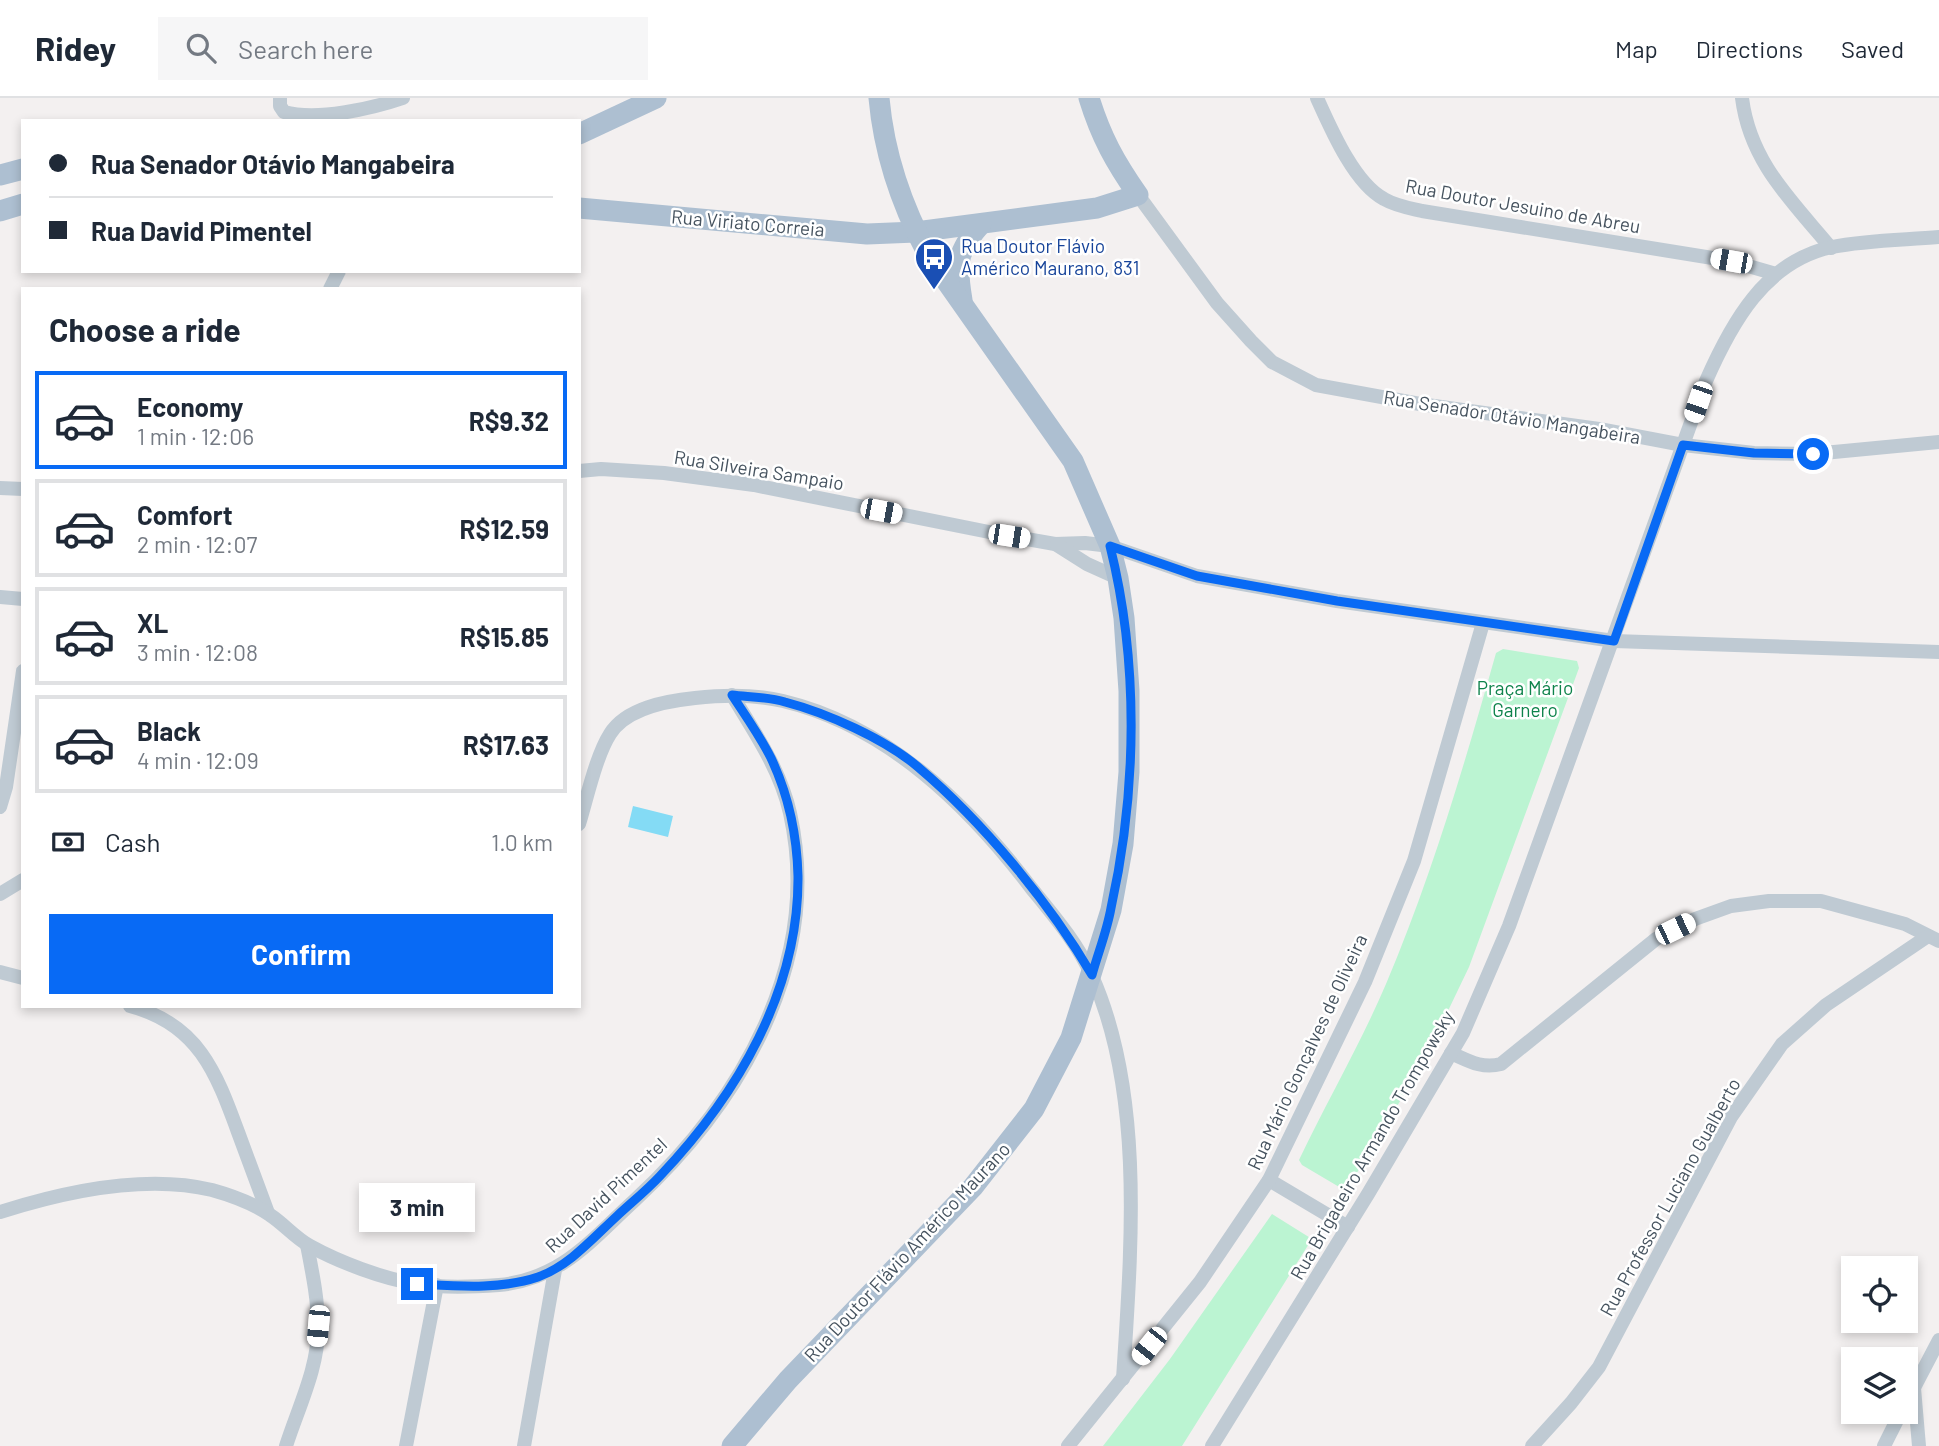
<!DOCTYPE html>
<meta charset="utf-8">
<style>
body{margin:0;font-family:Barlow,sans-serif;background:#f6f6f7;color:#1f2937;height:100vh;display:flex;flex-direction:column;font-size:26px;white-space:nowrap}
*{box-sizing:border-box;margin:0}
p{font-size:23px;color:#747a83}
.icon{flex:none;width:38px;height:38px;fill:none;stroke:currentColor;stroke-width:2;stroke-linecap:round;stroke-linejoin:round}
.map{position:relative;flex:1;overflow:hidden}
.panel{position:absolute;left:21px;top:189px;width:560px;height:721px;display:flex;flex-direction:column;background:#fff;border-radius:0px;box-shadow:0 4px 10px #0003}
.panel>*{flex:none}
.banner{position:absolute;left:21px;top:21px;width:560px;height:154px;border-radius:0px;box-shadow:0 4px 10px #0003;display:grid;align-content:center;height:154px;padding:0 28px;background:#fff}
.controls{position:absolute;left:1841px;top:1158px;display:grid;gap:14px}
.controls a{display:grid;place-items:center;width:77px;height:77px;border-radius:0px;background:#fff;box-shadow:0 4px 10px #0003;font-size:35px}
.end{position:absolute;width:32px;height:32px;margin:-16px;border:9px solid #086af5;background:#fff;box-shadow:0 0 0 4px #fff}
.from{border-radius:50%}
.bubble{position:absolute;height:49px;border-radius:0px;background:#fff;box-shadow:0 4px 10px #0003;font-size:23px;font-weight:700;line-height:49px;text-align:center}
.car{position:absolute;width:21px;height:42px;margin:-21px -10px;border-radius:9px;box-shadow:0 0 5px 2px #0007;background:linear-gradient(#fff 24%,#345 0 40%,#fff 0 76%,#345 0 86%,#fff 0)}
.banner b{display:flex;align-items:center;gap:24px;height:66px;font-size:26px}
.banner b+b{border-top:2px solid #e0e1e3}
.banner i{width:18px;height:18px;background:#1f2937}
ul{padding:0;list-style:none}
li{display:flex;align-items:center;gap:21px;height:98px;margin:0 14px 10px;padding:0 14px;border:4px solid #e0e1e3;border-radius:0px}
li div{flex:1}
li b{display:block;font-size:26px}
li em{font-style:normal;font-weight:700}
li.on{border-color:#086af5}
li>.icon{width:63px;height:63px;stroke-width:1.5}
h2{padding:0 28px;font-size:32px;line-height:84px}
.pay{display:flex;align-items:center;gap:18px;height:77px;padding:0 28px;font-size:26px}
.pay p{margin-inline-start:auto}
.primary-button{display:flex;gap:14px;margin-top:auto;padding:14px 28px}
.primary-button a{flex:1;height:80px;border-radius:0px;background:#086af5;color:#fff;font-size:28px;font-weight:700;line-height:80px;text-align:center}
header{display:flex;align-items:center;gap:42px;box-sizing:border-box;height:98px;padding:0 35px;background:#fff;border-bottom:2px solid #e0e1e3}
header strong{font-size:33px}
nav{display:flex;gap:38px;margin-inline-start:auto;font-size:24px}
.search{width:490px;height:63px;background:#f6f6f7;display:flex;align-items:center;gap:18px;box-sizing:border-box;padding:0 24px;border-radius:0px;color:#747a83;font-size:26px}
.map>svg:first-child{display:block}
</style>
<header>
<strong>Ridey</strong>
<div class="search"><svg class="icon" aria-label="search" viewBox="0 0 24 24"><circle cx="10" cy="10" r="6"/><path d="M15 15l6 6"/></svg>Search here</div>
<nav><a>Map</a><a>Directions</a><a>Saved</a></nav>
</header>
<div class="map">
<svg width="1939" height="1348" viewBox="0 0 1939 1348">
<rect width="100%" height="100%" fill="#f3f0f0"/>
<g fill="#bbf4d2">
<path d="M 1503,551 L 1577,563 L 1579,570 L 1469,869 L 1423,965 L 1346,1093 L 1302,1067 L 1299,1062 C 1327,1003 1360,947 1386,886 C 1432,777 1464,668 1496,555 Z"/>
<polygon points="1272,1116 1312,1141 1182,1348 1103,1348 1170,1261"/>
</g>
<polygon fill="#84dbf5" points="633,708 673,718 668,739 628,729"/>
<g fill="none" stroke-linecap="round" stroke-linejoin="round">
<g stroke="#bfcad3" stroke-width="14">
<path d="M 280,0 L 280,8 L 284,14 C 317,23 371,11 403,0"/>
<path d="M 1317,0 C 1331,31 1354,85 1384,101 C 1396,108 1409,110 1422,113 L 1731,163 L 1776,176"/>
<path d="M 1742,0 C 1750,64 1791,102 1831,150"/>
<polyline points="1138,97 1217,205 1251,243 1272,264 1316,287 1420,306 1599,331 1683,347 1754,355 1813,356 1939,344"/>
<polyline points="330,191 339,173"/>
<polyline points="579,373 601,371 664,375 754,387 1009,438 1055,446 1085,445 1110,448 1197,478 1337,503 1614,543 1939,554"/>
<polyline points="0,390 23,391"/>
<polyline points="1057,447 1087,466 1118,480"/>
<polyline points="0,499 23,501"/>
<polyline points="0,709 6,689 23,573"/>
<path d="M 579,726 C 587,700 596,658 610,636 C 626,610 666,603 695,600 C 724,597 754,596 783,603 C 888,628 969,708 1032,791 C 1054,818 1078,846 1092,878 C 1145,997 1131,1154 1123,1281"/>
<polyline points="0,796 23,782"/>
<polyline points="0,874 23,880"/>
<path d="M 130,908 C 198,926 216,974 238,1034 C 248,1061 258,1088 268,1115"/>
<path d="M 1451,955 C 1469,963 1482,971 1501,966 L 1656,841 L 1695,821 L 1731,808 L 1769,803 L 1821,803 L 1905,826 L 1939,843"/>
<polyline points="1269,1082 1348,1129"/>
<path d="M 0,1114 C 63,1094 146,1076 212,1092 C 230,1097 254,1106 270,1117 C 284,1126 295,1140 310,1148 C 339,1164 383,1181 417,1186 C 443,1190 472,1189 499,1187 C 562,1181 591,1142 635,1102 C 741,1004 823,864 790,715 C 780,671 755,635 732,597"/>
<polyline points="1914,1290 1919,1348"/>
<polyline points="1906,1305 1939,1242"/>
<path d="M 286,1348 C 298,1310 319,1269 318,1228 C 318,1201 312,1173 307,1147"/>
<polyline points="406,1348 437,1187"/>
<polyline points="524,1348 555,1172"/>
<polyline points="1068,1348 1200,1184 1269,1082 1365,884 1414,763 1483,525"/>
<path d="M 1212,1348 L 1368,1096 L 1463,935 L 1509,828 L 1706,283 C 1731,226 1765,163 1832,149 C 1867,142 1904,142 1939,139"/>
<polyline points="1532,1348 1571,1305 1599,1269 1731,1019 1782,946 1826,907 1928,838"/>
<polyline points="1884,1348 1901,1314"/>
</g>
<g stroke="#adbfd1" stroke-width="21">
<polyline points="579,36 656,0"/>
<polyline points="0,77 23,71"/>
<path d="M 579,110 L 867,136 L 916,134 L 1097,110 L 1138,97 C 1115,64 1101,39 1089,0"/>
<polyline points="0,113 23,106"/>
<path d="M 962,202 C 956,166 956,154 981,126"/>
<path d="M 732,1348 L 788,1282 L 973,1089 L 1034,1011 L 1071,940 L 1111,812 L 1123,746 L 1129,674 L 1129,593 L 1124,520 L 1118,480 L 1110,448 L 1073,363 L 930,160 C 903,111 884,56 879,0"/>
</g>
</g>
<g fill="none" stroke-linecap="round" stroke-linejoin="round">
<path stroke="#086af5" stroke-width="9" d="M 417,1186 C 456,1188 500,1192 538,1179 C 569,1168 593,1140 617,1118 C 631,1105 647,1092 660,1078 C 737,997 799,893 798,778 C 797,738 788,696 771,660 C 760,638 745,617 732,597 C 749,599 768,599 785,604 C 827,615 885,641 918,669 C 983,724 1049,804 1092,877 C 1098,855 1107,833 1111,810 C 1137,693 1139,564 1110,448 L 1197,478 L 1337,503 L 1614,543 L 1683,347 L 1754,355 L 1813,356"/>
</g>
<defs>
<symbol id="bus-pin" viewBox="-11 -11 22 30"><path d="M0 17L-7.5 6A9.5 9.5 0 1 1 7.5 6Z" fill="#1a4fb4" stroke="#fff"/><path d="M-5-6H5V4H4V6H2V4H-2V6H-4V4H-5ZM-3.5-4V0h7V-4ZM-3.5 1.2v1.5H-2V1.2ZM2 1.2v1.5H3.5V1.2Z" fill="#fff"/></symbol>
</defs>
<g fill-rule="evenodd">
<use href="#bus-pin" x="912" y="137" width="44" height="60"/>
</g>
<g text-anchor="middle" stroke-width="5" stroke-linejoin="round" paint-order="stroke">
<g font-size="19" fill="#46535f" stroke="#fff">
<text transform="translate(1523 108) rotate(10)" y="7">Rua Doutor Jesuino de Abreu</text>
<text transform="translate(748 125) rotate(5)" y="7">Rua Viriato Correia</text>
<text transform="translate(1512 319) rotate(9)" y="7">Rua Senador Otávio Mangabeira</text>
<text transform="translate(759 372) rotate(9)" y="7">Rua Silveira Sampaio</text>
<text transform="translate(1307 954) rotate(-65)" y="7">Rua Mário Gonçalves de Oliveira</text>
<text transform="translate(1372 1047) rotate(-60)" y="7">Rua Brigadeiro Armando Trompowsky</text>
<text transform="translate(606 1097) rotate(-43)" y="7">Rua David Pimentel</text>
<text transform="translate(1670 1099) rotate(-61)" y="7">Rua Professor Luciano Gualberto</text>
<text transform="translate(907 1154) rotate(-47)" y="7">Rua Doutor Flávio Américo Maurano</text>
</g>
<g font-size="19" fill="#164399" stroke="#fff" text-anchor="start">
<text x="961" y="155">Rua Doutor Flávio<tspan x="961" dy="22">Américo Maurano, 831</tspan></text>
</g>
<g font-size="19" fill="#0e834b" stroke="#fff">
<text x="1525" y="597">Praça Mário<tspan x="1525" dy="22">Garnero</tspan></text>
</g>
</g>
</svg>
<div class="controls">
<a><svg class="icon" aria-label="locate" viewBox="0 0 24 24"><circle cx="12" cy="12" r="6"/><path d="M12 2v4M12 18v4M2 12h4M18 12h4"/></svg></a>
<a><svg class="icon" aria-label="layers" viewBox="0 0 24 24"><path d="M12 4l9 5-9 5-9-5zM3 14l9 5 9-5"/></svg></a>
</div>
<i class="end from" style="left:1813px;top:356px"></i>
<i class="end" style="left:417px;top:1186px"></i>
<div class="bubble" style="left:359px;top:1085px;width:116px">3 min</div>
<i class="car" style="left:1731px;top:163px;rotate:280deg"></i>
<i class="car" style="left:1698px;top:304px;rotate:199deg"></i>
<i class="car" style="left:881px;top:413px;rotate:101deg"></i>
<i class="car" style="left:1009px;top:438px;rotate:99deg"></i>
<i class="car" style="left:1675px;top:831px;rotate:64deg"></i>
<i class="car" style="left:318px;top:1228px;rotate:185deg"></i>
<i class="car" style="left:1149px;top:1248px;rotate:219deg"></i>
<div class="banner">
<b><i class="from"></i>Rua Senador Otávio Mangabeira</b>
<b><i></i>Rua David Pimentel</b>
</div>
<section class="panel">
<h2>Choose a ride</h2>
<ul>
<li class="on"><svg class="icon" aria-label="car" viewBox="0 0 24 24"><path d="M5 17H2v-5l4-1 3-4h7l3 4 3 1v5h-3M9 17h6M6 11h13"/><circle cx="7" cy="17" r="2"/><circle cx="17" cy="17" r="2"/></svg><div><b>Economy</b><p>1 min · 12:06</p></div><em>R$9.32</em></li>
<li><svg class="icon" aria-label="car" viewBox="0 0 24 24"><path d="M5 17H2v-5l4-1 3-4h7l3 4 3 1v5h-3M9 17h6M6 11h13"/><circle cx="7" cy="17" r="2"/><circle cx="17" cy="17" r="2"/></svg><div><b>Comfort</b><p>2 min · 12:07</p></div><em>R$12.59</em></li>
<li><svg class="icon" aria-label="car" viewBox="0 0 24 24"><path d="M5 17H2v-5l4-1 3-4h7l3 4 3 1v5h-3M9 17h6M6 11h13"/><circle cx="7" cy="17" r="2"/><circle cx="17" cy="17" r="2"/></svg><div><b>XL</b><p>3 min · 12:08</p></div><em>R$15.85</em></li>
<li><svg class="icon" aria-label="car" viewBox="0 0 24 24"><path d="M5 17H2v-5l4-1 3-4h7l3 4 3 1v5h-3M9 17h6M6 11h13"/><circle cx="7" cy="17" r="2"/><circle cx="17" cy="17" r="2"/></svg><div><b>Black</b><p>4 min · 12:09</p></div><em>R$17.63</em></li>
</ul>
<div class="pay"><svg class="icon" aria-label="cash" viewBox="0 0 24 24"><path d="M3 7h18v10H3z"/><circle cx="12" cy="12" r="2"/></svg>Cash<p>1.0 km</p></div>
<div class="primary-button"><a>Confirm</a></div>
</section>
</div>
